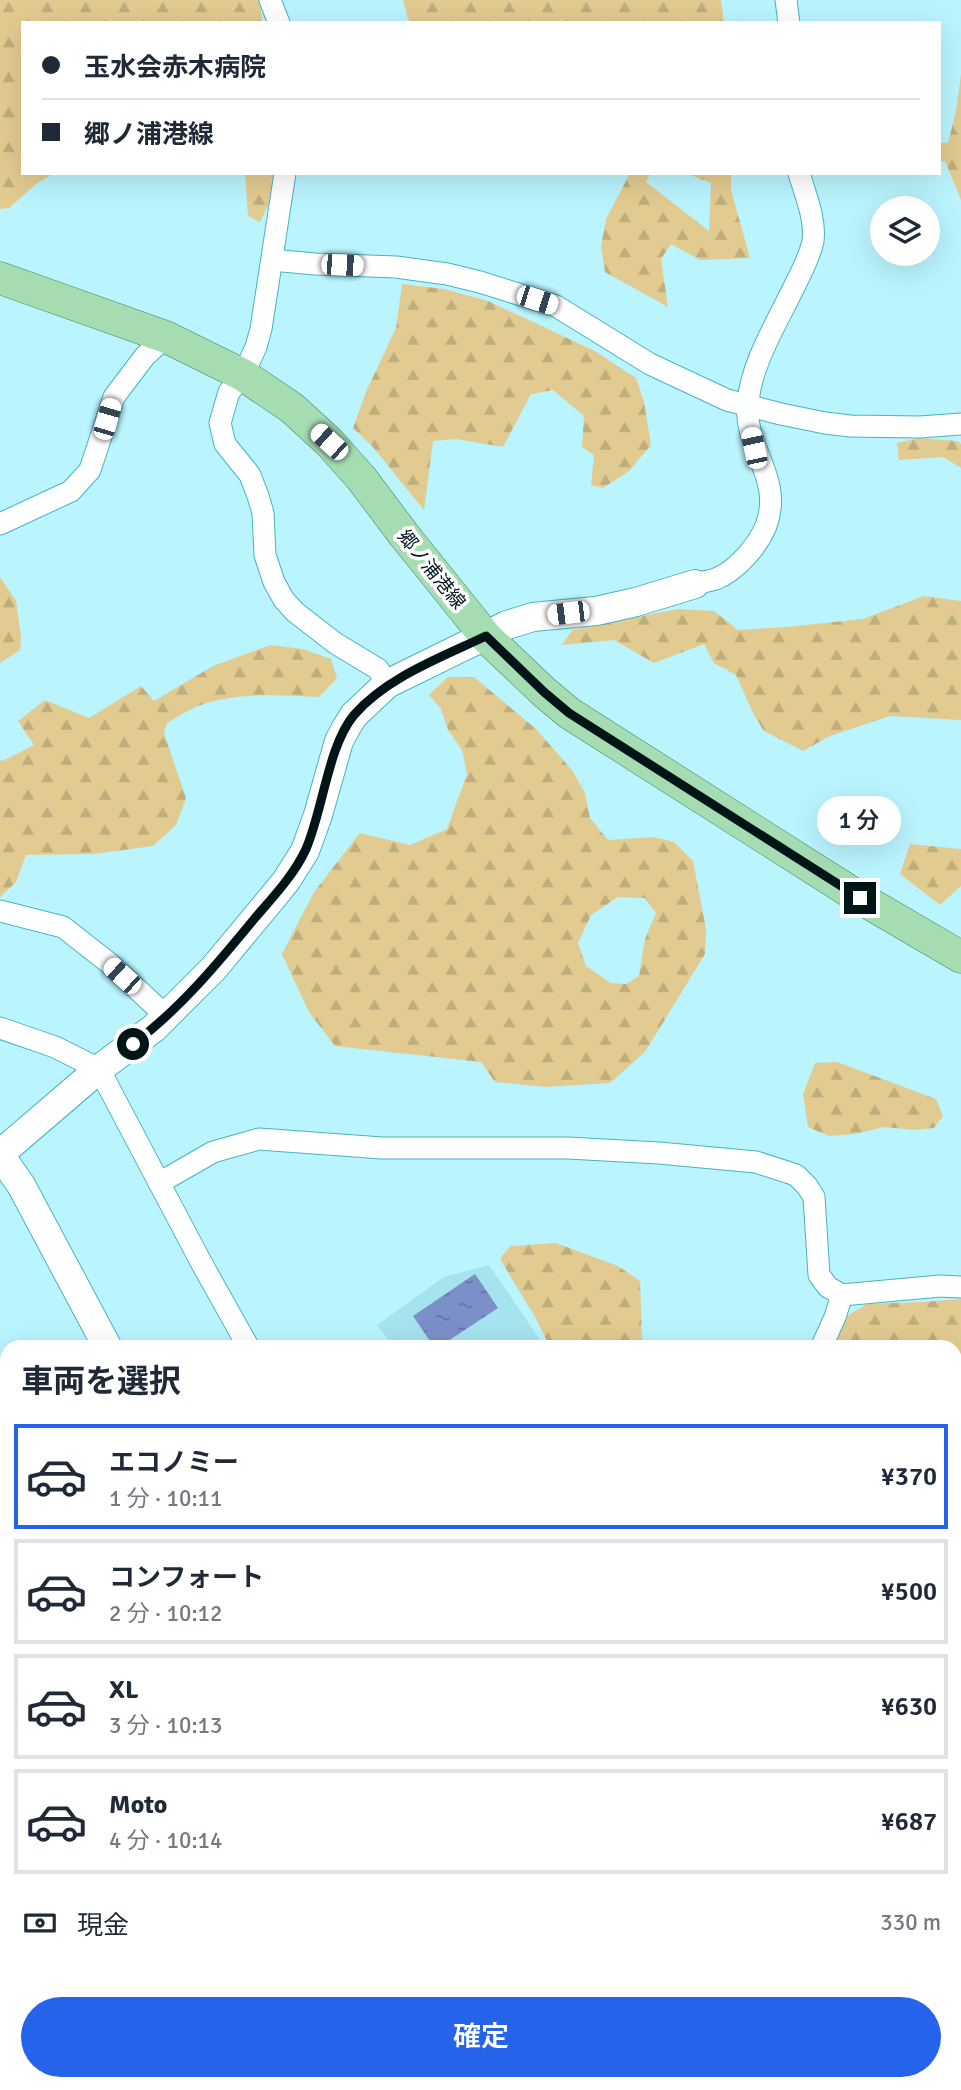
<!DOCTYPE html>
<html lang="ja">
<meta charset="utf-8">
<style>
body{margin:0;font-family:Signika,"Noto Sans JP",sans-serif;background:#f2f2f3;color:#1f2937;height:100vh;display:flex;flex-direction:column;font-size:26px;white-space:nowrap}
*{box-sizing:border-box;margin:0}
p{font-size:23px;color:#747a83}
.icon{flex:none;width:38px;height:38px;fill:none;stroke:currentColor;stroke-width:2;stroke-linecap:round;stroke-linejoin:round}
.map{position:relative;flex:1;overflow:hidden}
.side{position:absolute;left:0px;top:1340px;width:962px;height:751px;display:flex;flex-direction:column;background:#fff;border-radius:21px 21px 0 0;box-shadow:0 7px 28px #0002}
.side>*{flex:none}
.hud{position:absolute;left:21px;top:21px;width:920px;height:154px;border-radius:0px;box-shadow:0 7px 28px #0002;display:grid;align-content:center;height:154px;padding:0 21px;background:#fff}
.buttons{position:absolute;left:870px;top:196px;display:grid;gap:14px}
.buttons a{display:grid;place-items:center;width:70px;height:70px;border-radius:50%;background:#fff;box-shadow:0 7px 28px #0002;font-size:35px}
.end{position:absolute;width:32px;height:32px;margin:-16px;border:9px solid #011519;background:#fff;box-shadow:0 0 0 4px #fff}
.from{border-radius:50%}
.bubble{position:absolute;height:49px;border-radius:24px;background:#fff;box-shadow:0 7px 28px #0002;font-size:23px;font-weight:600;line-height:49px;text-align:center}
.car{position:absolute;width:21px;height:42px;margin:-21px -10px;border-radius:9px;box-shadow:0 0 5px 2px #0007;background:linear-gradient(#fff 24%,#345 0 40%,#fff 0 76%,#345 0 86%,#fff 0)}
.hud b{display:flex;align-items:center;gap:24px;height:66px;font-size:26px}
.hud b+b{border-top:2px solid #e0e1e3}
.hud i{width:18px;height:18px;background:#1f2937}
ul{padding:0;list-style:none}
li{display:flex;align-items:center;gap:21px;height:105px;margin:0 14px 10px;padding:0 7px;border:4px solid #e0e1e3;border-radius:0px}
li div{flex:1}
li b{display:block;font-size:26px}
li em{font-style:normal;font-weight:600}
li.selected{border-color:#2563eb}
li>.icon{width:63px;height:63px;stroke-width:1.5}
h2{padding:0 21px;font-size:32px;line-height:84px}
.pay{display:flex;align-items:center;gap:18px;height:77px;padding:0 21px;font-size:26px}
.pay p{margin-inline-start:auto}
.cta{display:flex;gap:14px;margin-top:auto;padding:14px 21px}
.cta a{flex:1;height:80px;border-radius:42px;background:#2563eb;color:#fff;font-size:28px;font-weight:600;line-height:80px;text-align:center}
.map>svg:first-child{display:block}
</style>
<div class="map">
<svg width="961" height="2090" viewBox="0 0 961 2090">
<defs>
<pattern id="grass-tufts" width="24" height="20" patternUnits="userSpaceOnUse" patternTransform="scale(1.75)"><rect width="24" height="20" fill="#e2cb90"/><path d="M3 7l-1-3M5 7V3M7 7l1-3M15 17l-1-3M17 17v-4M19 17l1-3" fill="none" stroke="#c0ad7c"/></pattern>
<pattern id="forest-firs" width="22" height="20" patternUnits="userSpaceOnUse" patternTransform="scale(1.75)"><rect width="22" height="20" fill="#e2cb90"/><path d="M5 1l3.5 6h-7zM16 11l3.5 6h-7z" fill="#c0ad7c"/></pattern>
<pattern id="water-ripples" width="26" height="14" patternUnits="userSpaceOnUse" patternTransform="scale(1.75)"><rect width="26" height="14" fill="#7c8fc9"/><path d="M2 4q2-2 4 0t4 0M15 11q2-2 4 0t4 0" fill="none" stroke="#6374a2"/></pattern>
</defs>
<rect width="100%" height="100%" fill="#baf4fe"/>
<g fill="#a5e3ef">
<polygon points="489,1265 545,1347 394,1347 377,1325 444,1277"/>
<polygon points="7,1609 7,1771 0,1778 0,1616"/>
</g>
<polygon fill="url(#grass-tufts)" points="7,1507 7,1609 0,1616 0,1508"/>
<g fill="url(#forest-firs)" fill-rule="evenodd">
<polygon points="0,0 259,0 263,23 23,23 23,173 54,173 36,184 9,208 0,209"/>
<polygon points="403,0 721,0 724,23 409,23"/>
<polygon points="961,74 961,200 945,161 940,162 940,143 948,143 956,111"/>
<polygon points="245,173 273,173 272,197 260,222 248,216"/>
<polygon points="630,173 651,173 646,182 709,231 711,183 685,173 731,173 731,190 750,258 700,260 671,244 661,259 668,307 605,272 601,246 606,219"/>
<polygon points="402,284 444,289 488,301 595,351 636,378 644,402 651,445 629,471 603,488 591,485 594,455 582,447 584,416 553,390 531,394 503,447 456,439 433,441 424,510 372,446 353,428 366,392 396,328"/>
<polygon points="919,438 957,441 961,444 961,468 943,457 899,460 897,443"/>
<polygon points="0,577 16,601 21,637 20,650 0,663"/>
<polygon points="924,596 961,601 961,720 890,716 830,736 803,751 764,731 754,715 736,675 714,663 704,644 654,663 614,640 562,645 572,630 678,609 714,611 738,630 786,627 863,619"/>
<path d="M 270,645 L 303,649 L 331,659 L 337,678 L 319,697 C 280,695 239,692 201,705 C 189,709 178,717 167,723 L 164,733 L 186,798 L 176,825 L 153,846 L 93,854 L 26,855 L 16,882 L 0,897 L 0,760 L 3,761 L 34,745 L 18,721 L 45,700 L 89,718 L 141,686 L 154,701 L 213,666 Z"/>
<path d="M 448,677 L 474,677 L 536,729 L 572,770 L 585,793 L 590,818 L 608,840 L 654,837 L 674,842 L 693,861 L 706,929 L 705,954 L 645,1052 L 610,1083 L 546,1087 L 495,1082 L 481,1062 L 335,1046 L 309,1012 L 282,954 L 314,892 L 360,833 L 410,845 L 447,829 L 467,774 L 462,750 L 448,730 L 441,709 L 429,695 ZM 618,897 L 645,898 L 656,913 L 645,939 L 639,976 L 626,984 L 611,983 L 586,966 L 578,943 L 591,915 Z"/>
<polygon points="910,844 961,849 961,886 940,905 900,874"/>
<polygon points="837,1062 936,1099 943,1116 934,1128 915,1130 884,1127 855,1134 829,1136 808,1127 803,1094 815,1063"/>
<polygon points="556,1243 618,1266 640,1281 642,1338 646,1347 550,1347 535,1317 500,1259 510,1246"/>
<polygon points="961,1299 961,1467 956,1464 956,1348 830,1348 847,1316 867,1304 923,1302"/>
<polygon points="0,1877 7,1898 7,2007 0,2003"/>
<polygon points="46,2084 60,2084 73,2089 76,2084 400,2084 399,2090 46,2090"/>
</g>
<polygon fill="#e2cb90" points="7,1645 7,1734 0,1741 0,1652"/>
<polygon fill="url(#water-ripples)" points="475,1274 498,1308 439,1347 434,1347 413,1316"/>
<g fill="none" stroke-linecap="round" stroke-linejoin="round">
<g stroke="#7c8fc9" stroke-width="37">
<polyline points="956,1966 961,1965"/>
<polyline points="755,2090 764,2084"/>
</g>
<defs>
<g id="street">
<polyline points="270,0 279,23"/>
<polyline points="786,0 789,23"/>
<polyline points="285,173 261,329 256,347 243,375 229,392 220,423 225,444 250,475 258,496 263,513 265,555 274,582 284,600 295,612 335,643 378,669 387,684"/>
<polyline points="272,260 315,264 396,267 447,274 480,282 556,306 650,364 727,400 781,414 825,423 850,426 920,427 961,424"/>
<polyline points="0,524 71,491 90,470 114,397 145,356 166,337"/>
<path d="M 695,584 C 702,582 709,581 716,579 C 737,570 757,547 766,526 C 784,477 743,449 748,403 C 751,363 778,321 795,285 C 802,271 810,256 813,241 C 816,219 805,194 799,173"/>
<polyline points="0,911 63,927 109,963 166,1016"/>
<polyline points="0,1028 55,1047 99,1069 202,1264 249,1348"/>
<polyline points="159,1183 213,1152 259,1139 382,1148 568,1148 659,1153 756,1162 796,1175 807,1186 814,1197 819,1275 828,1287 842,1295 940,1286 961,1287"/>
<polyline points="821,1348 835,1317 842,1295"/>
<polyline points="956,1414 961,1413"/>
<polyline points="956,1579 961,1584"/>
<polyline points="0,1795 7,1791"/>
<polyline points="0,1816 7,1824"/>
</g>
<g id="secondary">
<polyline points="0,1154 99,1069 154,1028 214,968 268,903 286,881 305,851 318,815 339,741 346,728 354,715 387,684 507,625 533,617 596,611 636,602 695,584"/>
<polyline points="0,1155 21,1185 108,1348"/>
<polyline points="956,1830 961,1830"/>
<polyline points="624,2090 633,2084"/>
</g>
<polyline id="primary" points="0,278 166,337 243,375 292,408 329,442 362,479 404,535 486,637 544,692 569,713 860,898 961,957"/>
</defs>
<use href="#street" stroke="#46b3c4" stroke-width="23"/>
<use href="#secondary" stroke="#46b3c4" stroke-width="30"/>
<use href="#primary" stroke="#45875b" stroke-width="33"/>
<use href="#street" stroke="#fff" stroke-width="21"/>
<use href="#secondary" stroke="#fff" stroke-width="28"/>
<use href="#primary" stroke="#a5dcb2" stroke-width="32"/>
</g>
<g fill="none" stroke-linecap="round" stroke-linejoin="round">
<path stroke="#011519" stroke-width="9" d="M 133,1044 C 180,1009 218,963 255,918 C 273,897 294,875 306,849 C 323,810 328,746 354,715 C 387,677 442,657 486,636 L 544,692 L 569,713 L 860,898"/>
</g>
<g text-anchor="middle" stroke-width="7" stroke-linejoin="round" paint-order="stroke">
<g font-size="19" fill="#011519" stroke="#fff">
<text transform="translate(432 569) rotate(51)" y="7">郷ノ浦港線</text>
</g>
</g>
</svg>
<div class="buttons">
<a><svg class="icon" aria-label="layers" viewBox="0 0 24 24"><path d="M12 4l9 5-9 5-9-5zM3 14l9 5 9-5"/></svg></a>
</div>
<i class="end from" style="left:133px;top:1044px"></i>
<i class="end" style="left:860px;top:898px"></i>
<div class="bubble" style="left:817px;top:796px;width:84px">1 分</div>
<i class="car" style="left:342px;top:265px;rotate:92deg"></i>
<i class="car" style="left:537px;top:300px;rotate:108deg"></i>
<i class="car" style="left:107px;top:419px;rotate:16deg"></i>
<i class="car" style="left:329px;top:442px;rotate:312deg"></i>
<i class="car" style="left:754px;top:448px;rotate:348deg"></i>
<i class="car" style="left:568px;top:613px;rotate:263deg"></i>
<i class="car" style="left:122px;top:976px;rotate:312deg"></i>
<div class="hud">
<b><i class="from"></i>玉水会赤木病院</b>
<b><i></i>郷ノ浦港線</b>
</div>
<section class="side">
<h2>車両を選択</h2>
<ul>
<li class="selected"><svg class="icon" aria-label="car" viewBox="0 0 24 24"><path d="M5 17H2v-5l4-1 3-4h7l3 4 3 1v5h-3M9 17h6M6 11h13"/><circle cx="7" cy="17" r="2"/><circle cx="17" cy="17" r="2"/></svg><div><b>エコノミー</b><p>1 分 · 10:11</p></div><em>¥370</em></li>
<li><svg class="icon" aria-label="car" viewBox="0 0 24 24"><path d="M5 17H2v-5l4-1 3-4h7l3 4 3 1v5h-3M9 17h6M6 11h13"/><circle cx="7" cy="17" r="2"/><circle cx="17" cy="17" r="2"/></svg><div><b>コンフォート</b><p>2 分 · 10:12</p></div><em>¥500</em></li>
<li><svg class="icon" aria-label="car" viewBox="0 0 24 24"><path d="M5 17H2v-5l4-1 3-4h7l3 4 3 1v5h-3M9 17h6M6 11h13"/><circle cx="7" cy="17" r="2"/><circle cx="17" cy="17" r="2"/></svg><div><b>XL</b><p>3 分 · 10:13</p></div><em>¥630</em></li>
<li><svg class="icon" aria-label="car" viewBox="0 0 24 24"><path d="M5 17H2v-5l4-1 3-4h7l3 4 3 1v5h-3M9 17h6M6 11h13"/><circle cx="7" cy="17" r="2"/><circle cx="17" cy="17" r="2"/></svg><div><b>Moto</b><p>4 分 · 10:14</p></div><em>¥687</em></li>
</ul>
<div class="pay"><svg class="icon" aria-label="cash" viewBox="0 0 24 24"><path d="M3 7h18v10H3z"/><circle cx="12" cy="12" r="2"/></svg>現金<p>330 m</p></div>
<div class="cta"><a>確定</a></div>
</section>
</div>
